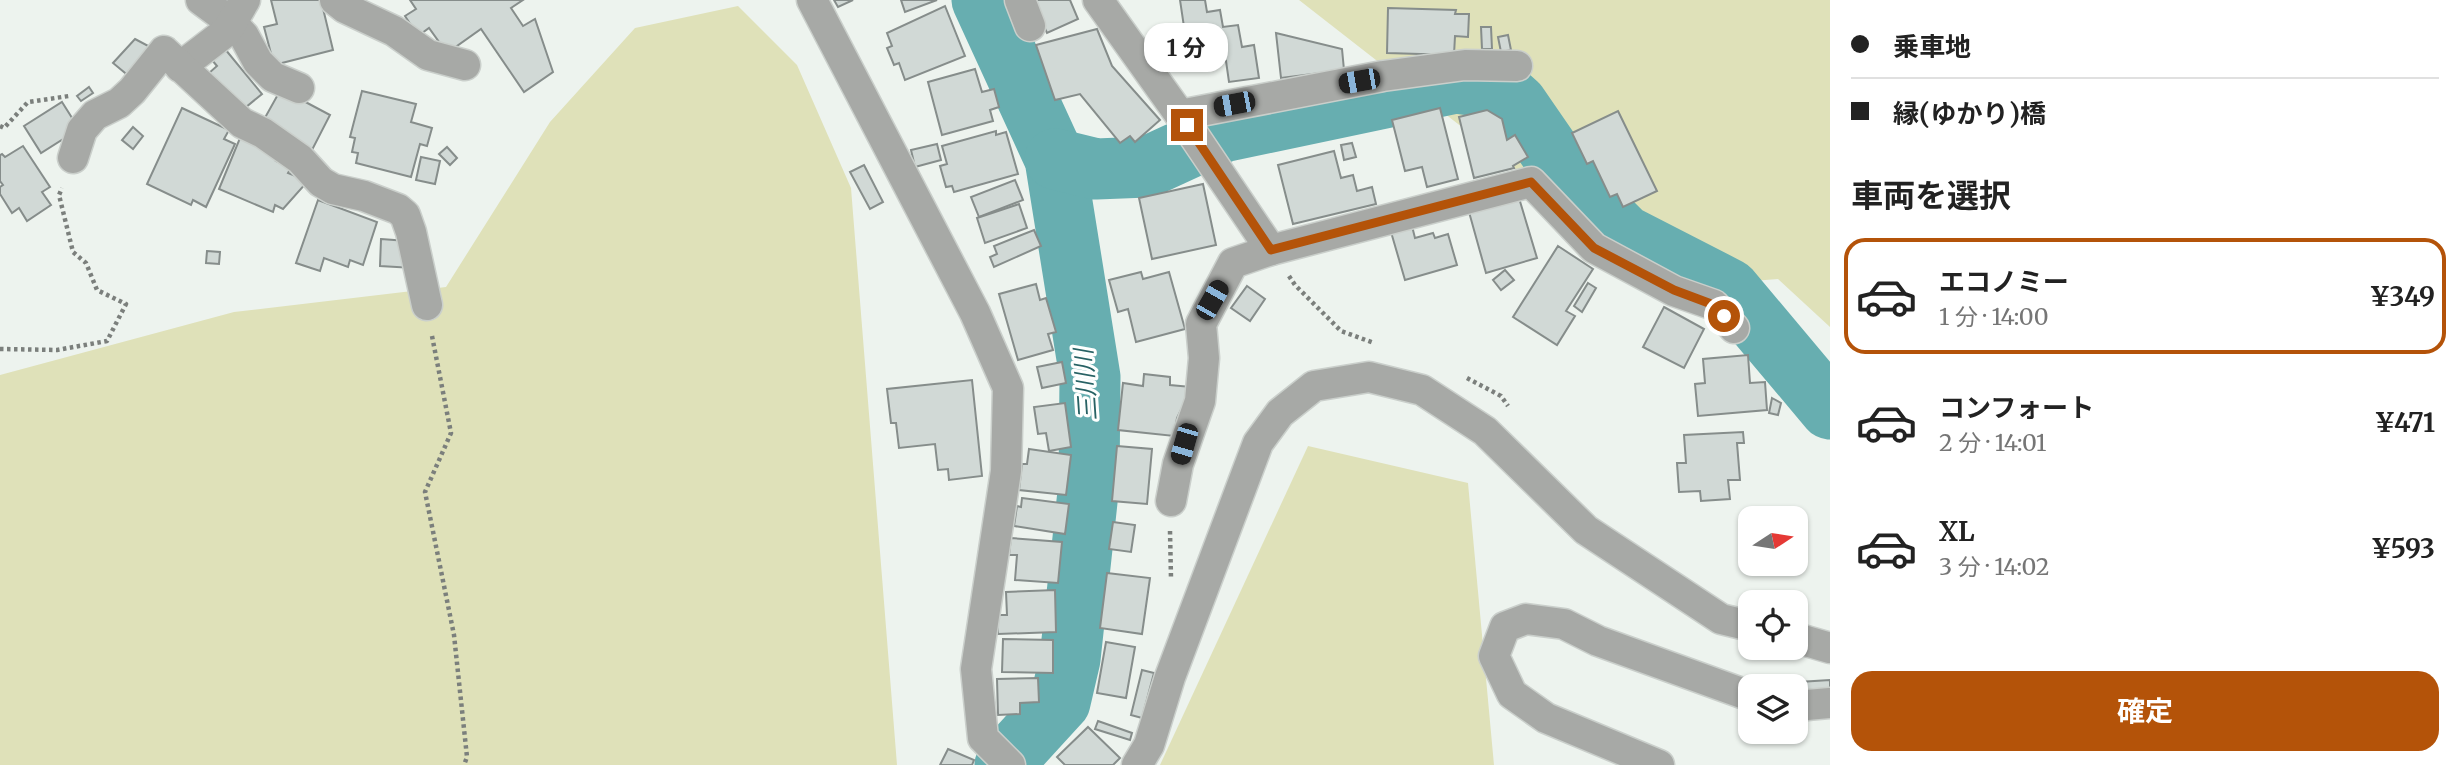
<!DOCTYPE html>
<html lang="ja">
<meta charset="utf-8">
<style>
body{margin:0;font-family:Merriweather,"Noto Sans JP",serif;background:#f6f6f6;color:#222;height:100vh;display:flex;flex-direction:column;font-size:26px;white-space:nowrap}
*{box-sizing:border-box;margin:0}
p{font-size:23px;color:#767676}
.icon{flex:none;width:38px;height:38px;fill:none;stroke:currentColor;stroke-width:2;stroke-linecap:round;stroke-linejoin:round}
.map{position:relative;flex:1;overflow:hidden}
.panel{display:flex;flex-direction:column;background:#fff;width:630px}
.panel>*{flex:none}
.guide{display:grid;align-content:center;height:154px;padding:0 21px;background:#fff}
.needle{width:46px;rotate:78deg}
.fabs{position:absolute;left:1738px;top:506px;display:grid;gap:14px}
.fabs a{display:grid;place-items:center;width:70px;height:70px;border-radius:14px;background:#fff;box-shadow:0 2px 5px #0004;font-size:35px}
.end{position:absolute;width:32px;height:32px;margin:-16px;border:9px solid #b45309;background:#fff;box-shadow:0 0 0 4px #fff}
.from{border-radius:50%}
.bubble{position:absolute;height:49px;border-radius:21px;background:#fff;box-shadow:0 2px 5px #0004;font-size:23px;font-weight:700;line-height:49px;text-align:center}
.car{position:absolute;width:21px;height:42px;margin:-21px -10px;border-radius:9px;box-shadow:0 0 5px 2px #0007;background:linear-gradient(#222 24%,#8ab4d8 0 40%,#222 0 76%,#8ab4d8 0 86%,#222 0)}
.guide b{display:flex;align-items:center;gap:24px;height:66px;font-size:26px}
.guide b+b{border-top:2px solid #e0e0e0}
.guide i{width:18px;height:18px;background:#222}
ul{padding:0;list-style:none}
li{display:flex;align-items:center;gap:21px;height:116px;margin:0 14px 10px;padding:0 7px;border:4px solid transparent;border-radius:21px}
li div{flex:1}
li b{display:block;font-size:26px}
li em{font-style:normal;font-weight:700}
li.active{border-color:#b45309}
li>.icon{width:63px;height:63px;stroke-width:1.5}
h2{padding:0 21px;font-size:32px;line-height:84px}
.action{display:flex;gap:14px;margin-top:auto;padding:14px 21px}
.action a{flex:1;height:80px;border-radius:21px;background:#b45309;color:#fff;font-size:28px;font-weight:700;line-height:80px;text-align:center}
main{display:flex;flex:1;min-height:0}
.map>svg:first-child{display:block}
</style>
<main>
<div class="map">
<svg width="1830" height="765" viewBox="0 0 1830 765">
<rect width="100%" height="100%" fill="#edf3ee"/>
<g fill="#dfe1b9">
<polygon points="1299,0 1830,0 1830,327 1778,279 1663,288 1598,233"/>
<polygon points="738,6 797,65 851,188 897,765 0,765 0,375 234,312 446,287 550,122 635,28"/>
<polygon points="1308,446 1468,483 1494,765 1160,765"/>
</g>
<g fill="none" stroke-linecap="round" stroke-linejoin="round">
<g stroke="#67aeb0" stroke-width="61">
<polyline points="982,0 1055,159 1090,377 1089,483 1070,659 1060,702 1016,750 1005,765"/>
<polyline points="1055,159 1096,169 1147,167 1223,132 1456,83 1500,89 1517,104 1570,181 1624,235 1729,289 1830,409"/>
</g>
</g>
<g fill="#d1d9d6" stroke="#868d8b" stroke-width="2">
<polygon points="271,0 321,0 333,50 274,65 264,27 277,24"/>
<polygon points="410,0 523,0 511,8 523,26 535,19 553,72 524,92 481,29 447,53 429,28 418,36 405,16 416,9"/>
<polygon points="834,0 853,0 838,7"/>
<polygon points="901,0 937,0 905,12"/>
<polygon points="1032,0 1070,0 1078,19 1047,33"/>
<polygon points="1180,0 1205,0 1207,12 1220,10 1223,27 1238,25 1242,47 1254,45 1259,78 1229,82 1226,61 1190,67"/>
<polygon points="945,6 965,56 905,80 899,63 894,65 887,48 892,46 887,33"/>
<polygon points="1388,8 1456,10 1455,14 1469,14 1468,37 1455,36 1454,55 1387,53"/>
<polygon points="1481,27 1491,27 1492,49 1482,49"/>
<polygon points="1097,29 1112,66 1160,120 1135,142 1130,136 1120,143 1080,94 1055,100 1036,45"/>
<polygon points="1276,33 1342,49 1344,70 1281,78"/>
<polygon points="1508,35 1511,50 1501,52 1498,37"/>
<polygon points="135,39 154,49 130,77 113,63"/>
<polygon points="225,49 262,94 240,112 209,73 217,66 212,60"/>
<polygon points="975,69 982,92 994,89 999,107 990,110 993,121 942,135 928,82"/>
<polygon points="89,87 93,93 81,101 77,96"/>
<polygon points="281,89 330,115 312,150 262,123"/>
<polygon points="362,91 416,104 411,122 432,128 427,146 420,144 411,177 356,163 358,153 352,152 355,138 350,137"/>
<polygon points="62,102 79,129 41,153 24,126"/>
<polygon points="182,108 229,130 224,139 235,144 206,207 193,200 191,205 147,184"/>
<polygon points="1440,108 1458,179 1427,187 1422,167 1405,171 1392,120"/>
<polygon points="1487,110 1502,119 1507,140 1515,135 1528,157 1513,166 1514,168 1474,178 1459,117"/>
<polygon points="1618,111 1657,191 1623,207 1617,194 1610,197 1593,161 1587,164 1572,133"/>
<polygon points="133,127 143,136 133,149 122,140"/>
<polygon points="996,131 996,135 1006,132 1018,174 954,192 952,186 946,187 940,166 947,164 942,146"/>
<polygon points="240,138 279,154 276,161 291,168 288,173 308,181 283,209 275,205 273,212 219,189"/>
<polygon points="1352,143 1356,157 1344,160 1341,145"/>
<polygon points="937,144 941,160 915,167 911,150"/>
<polygon points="23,146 50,187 42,192 51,205 27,221 19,208 12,213 0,194 0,187 3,185 0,181 0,155 2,154 5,157"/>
<polygon points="447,147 457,158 450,165 439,154"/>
<polygon points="1334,151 1341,178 1353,175 1357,191 1372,187 1376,204 1293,224 1278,165"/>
<polygon points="421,157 440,161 435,184 416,180"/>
<polygon points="864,165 883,202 870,209 850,172"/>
<polygon points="1015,180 1023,200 979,217 971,197"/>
<polygon points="1203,184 1216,245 1152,259 1139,198"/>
<polygon points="1519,198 1537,258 1486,273 1469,212"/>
<polygon points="318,200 377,222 363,265 350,260 348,267 324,258 320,271 296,263"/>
<polygon points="1019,204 1027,228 985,243 977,218"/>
<polygon points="1412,226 1415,238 1433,233 1435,238 1448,234 1457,265 1405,280 1391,232"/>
<polygon points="1034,230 1041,246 994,267 990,257 997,254 994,246"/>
<polygon points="381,239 407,241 413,268 380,266"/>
<polygon points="1558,246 1593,269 1566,311 1575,316 1557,345 1513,317"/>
<polygon points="207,251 220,252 219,264 206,263"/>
<polygon points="1505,270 1514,280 1501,290 1493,280"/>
<polygon points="1141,272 1143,279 1169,272 1185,329 1136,342 1128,309 1118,312 1109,280"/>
<polygon points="1588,283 1596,288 1582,312 1574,306"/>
<polygon points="1036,284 1040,300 1046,298 1056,332 1048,334 1053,350 1018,360 999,294"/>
<polygon points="1247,286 1265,299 1250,321 1231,308"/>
<polygon points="1664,307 1704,329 1684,368 1643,347"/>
<polygon points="1748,355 1750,383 1765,382 1767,410 1698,416 1695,384 1705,383 1703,359"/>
<polygon points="1062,362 1066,383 1042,388 1037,367"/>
<polygon points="1144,374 1170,377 1170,385 1192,387 1177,418 1174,436 1118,430 1123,383 1143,386"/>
<polygon points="972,380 982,476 949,480 948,469 938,470 935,444 899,448 896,423 891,423 887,389"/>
<polygon points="1772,398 1781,403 1778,415 1769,413"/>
<polygon points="1065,403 1071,447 1049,451 1046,433 1038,434 1034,407"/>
<polygon points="1743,432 1744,443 1737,443 1740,480 1728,480 1730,499 1701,501 1700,491 1679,492 1677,463 1686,463 1684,435"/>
<polygon points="1117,446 1152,449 1147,504 1112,501"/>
<polygon points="1029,449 1071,455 1066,495 1019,490 1022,464 1027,464"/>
<polygon points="1022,498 1069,504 1065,534 1014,526 1017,506 1021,507"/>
<polygon points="1113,522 1135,525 1131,552 1109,549"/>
<polygon points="1011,538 1062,542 1058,583 1015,580 1017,555 1009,555"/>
<polygon points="1107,573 1150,578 1142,634 1100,628"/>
<polygon points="1055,590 1056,632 998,634 997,615 1007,615 1006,592"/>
<polygon points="1003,639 1053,640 1053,673 1002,672"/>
<polygon points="1106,642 1135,647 1126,698 1097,693"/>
<polygon points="1142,670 1154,673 1142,718 1131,715"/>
<polygon points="1038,678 1039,702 1020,703 1020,714 998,715 997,679"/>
<polygon points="1830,680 1830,689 1800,691 1799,682"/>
<polygon points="1098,721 1132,733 1130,740 1095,729"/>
<polygon points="1088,727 1120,758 1113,765 1065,765 1057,757"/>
<polygon points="948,749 974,760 972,765 940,765"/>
</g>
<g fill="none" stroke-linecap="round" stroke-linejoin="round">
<defs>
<g id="minor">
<polyline points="201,0 232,23 244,36 258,62 273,77 299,88"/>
<polyline points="335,0 345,8 394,31 428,55 465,65"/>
<polyline points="812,0 975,313 1008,388 1006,471 976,669 983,738 1010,765"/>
<polyline points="1020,0 1030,26"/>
<polyline points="1098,0 1180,115 1271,250"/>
<polyline points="180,67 227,31 245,0"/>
<polyline points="1180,115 1383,76 1465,65 1517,66"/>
<polyline points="73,158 82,130 95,115 119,103 132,91 164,51 242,123 263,133 300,159 321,182 333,189 364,196 398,209 405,215 411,232 427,305"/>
<polyline points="1171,501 1178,464 1200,401 1204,358 1201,324 1233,263 1271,250 1531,182 1594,248 1674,291 1714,305 1734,328"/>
<polyline points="1796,638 1830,648"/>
<polyline points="1796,706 1830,703"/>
<polyline points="1137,765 1149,745 1170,677 1258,443 1280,413 1314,386 1369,377 1422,390 1485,431 1586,530 1721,619 1750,626"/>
<polyline points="1659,765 1546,718 1512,694 1494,656 1505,627 1526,619 1564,624 1598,641 1750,696"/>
</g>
</defs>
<use href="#minor" stroke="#cacfcb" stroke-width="33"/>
<g stroke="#7b7f7c" stroke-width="4.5" stroke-dasharray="3.5 3.5" stroke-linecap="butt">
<polyline points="0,126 4,128 28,102 69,96"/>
<polyline points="1289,276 1295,285 1341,331 1374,343"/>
<polyline points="432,336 451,433 425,492 454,635 467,757 464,765"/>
<polyline points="0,349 57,350 107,341 126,304 97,290 86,263 73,252 59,195 62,188"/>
<polyline points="1467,378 1501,396 1508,406"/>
<polyline points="1170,531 1171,578"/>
</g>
<use href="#minor" stroke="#a7a9a6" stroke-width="30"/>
</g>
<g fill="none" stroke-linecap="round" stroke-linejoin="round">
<polyline stroke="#b45309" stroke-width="9" points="1187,125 1271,250 1531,182 1594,248 1674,290 1714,305 1724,316"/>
</g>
<g text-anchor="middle" stroke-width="6" stroke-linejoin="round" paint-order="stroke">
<g font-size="24" font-style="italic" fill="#276264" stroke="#fefffe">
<text transform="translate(1086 385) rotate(-94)" y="8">三川川</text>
</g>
</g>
</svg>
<div class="fabs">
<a><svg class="needle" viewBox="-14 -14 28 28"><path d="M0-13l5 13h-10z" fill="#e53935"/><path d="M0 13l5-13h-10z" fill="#767676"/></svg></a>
<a><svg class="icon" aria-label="locate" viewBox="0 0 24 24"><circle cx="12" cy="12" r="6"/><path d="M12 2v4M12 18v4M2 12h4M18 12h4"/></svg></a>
<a><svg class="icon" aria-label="layers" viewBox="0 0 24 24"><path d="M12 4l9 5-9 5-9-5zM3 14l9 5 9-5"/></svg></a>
</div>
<i class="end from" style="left:1724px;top:316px"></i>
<i class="end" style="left:1187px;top:125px"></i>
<div class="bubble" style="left:1144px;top:23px;width:84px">1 分</div>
<i class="car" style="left:1359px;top:81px;rotate:260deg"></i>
<i class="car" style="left:1234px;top:104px;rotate:259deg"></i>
<i class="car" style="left:1212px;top:300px;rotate:30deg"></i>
<i class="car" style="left:1184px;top:444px;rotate:196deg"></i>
</div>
<section class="panel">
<div class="guide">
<b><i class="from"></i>乗車地</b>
<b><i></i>縁(ゆかり)橋</b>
</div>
<h2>車両を選択</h2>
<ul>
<li class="active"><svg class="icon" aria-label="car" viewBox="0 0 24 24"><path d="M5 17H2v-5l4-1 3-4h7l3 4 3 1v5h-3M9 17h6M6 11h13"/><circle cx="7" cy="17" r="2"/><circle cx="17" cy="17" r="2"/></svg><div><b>エコノミー</b><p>1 分 · 14:00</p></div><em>¥349</em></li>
<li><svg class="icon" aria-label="car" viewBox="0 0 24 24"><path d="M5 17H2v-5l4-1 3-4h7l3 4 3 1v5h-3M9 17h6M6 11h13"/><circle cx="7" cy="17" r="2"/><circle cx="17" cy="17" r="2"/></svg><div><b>コンフォート</b><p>2 分 · 14:01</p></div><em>¥471</em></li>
<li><svg class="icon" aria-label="car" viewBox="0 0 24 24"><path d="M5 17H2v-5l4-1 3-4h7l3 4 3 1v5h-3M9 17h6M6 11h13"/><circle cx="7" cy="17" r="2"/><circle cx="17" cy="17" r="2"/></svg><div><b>XL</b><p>3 分 · 14:02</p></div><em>¥593</em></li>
</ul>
<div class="action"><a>確定</a></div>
</section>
</main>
